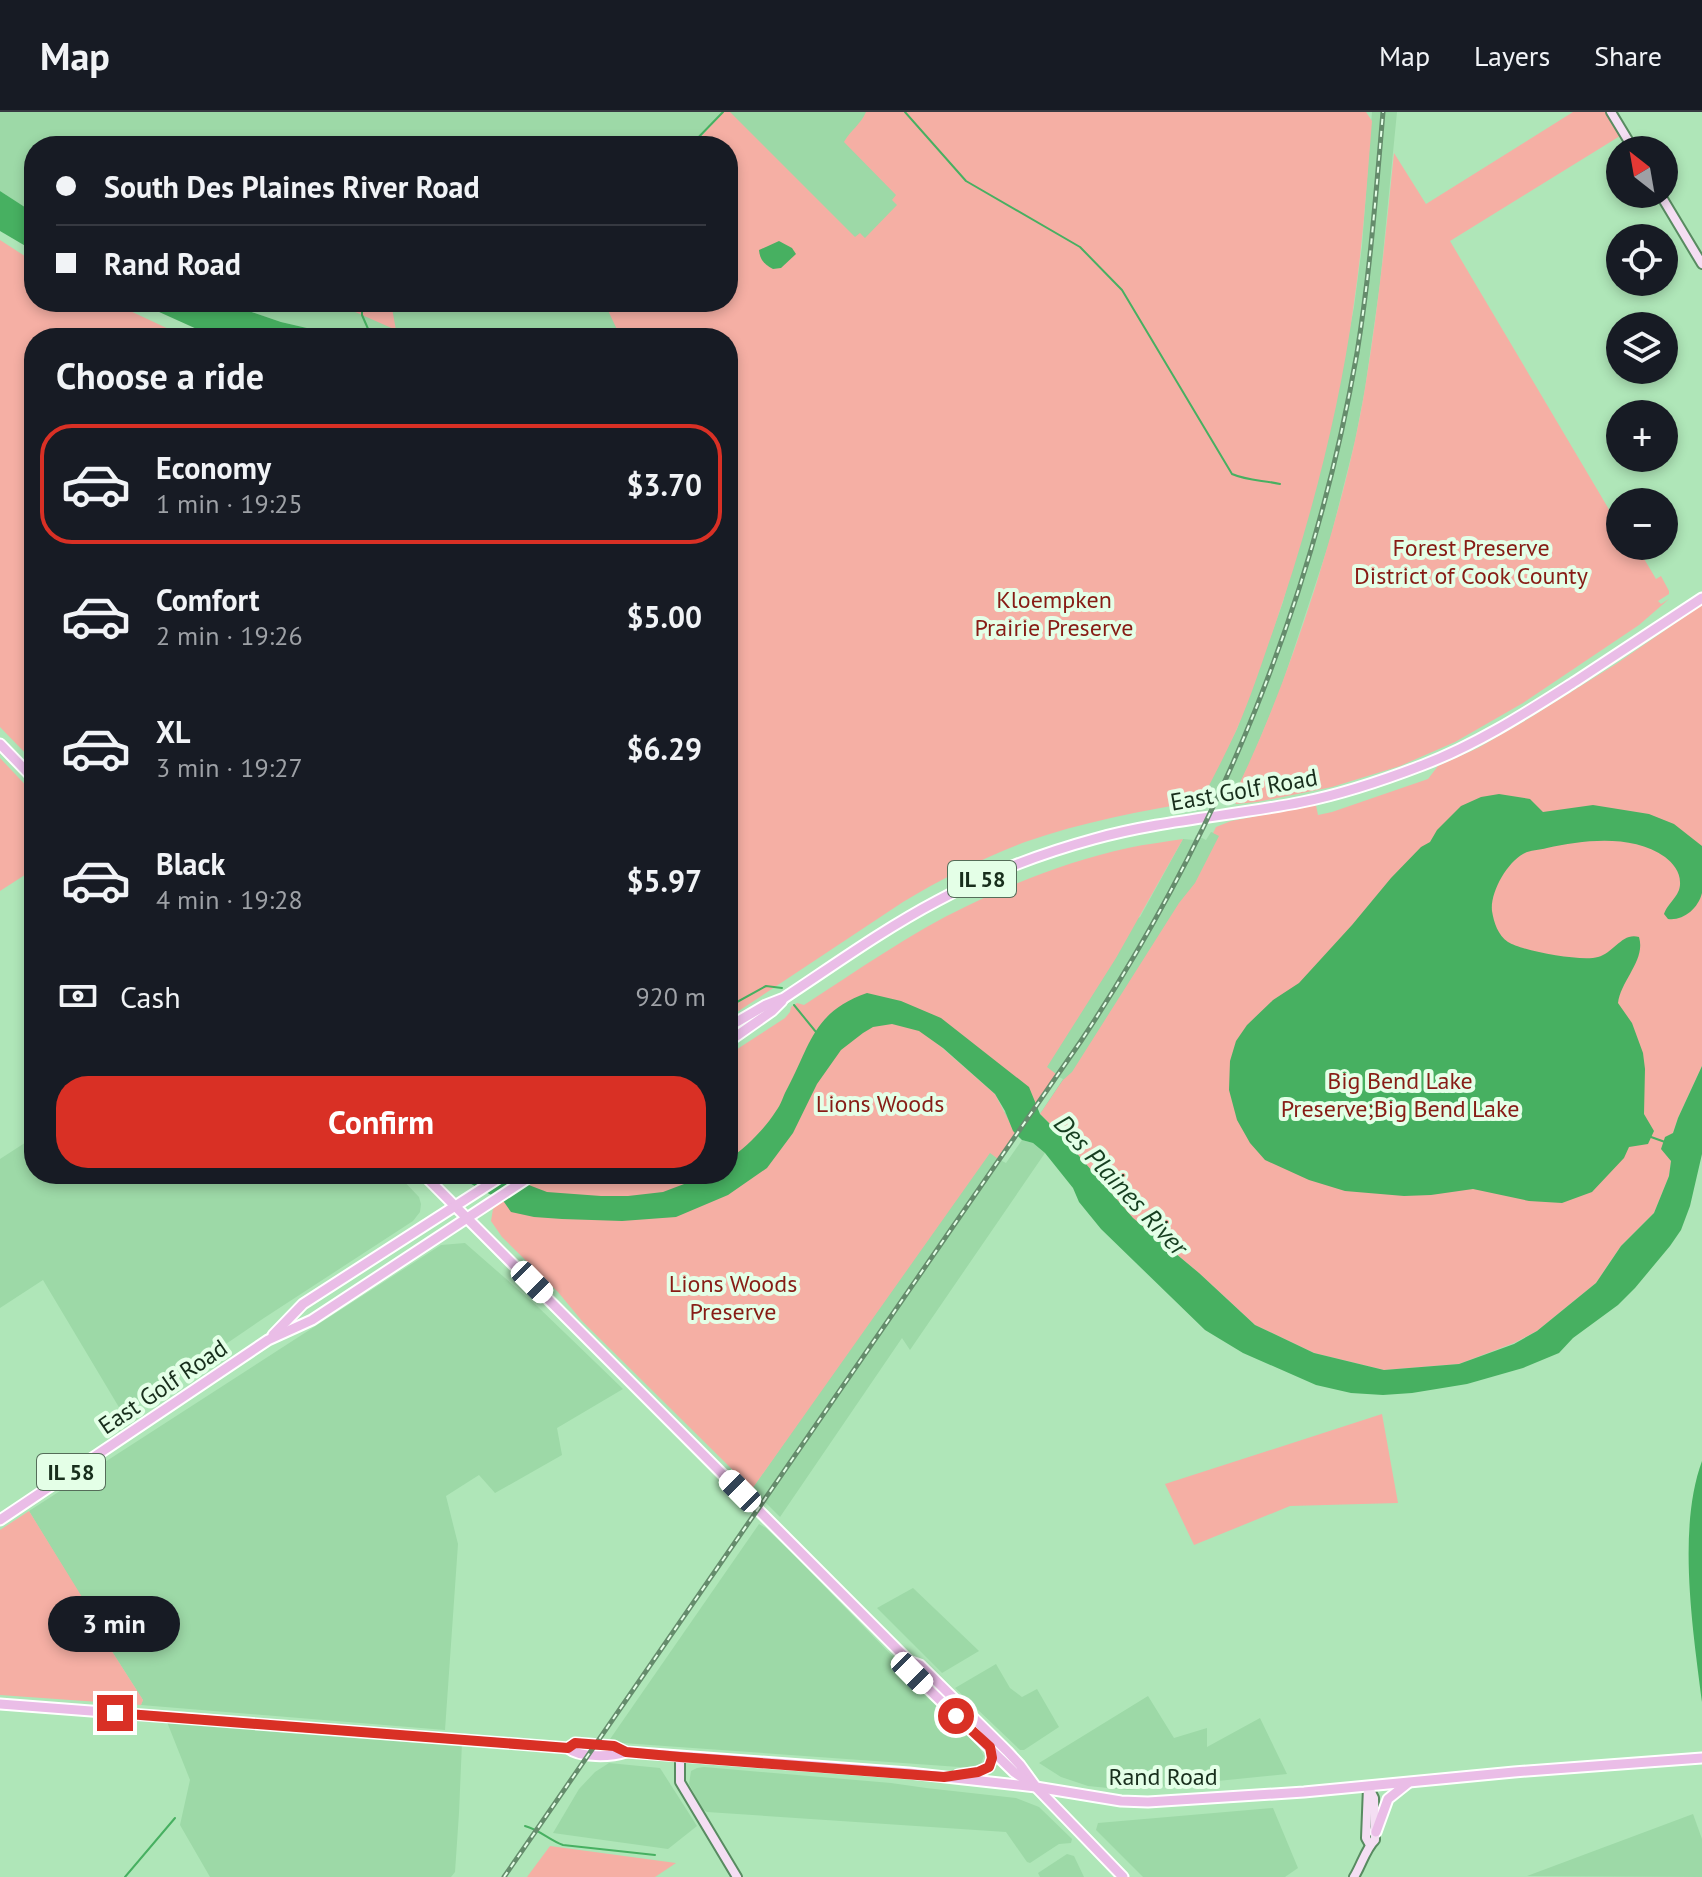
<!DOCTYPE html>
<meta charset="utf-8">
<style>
body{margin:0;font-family:"PT Sans",sans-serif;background:#20242c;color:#f1f3f6;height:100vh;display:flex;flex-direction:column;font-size:30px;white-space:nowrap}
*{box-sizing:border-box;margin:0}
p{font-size:26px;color:#9ea1a6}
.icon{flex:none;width:44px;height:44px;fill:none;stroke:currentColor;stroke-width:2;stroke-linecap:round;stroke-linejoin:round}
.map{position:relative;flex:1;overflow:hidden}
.details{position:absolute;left:24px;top:216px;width:714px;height:856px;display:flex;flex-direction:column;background:#171b24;border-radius:32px;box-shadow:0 4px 12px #0003}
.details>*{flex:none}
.guide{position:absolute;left:24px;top:24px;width:714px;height:176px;border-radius:32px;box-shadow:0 4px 12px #0003;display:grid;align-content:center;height:176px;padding:0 32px;background:#171b24}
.needle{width:52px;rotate:329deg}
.buttons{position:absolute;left:1606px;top:24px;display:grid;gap:16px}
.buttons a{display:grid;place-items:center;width:72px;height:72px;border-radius:50%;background:#171b24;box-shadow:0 4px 12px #0003;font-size:40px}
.end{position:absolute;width:36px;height:36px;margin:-18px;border:10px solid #d93025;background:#fff;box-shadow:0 0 0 4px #fff}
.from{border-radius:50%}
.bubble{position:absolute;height:56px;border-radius:28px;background:#171b24;box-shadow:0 4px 12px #0003;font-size:26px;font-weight:700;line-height:56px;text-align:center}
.car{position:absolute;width:24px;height:48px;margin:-24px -12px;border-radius:10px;box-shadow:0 0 6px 2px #0007;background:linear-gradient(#fff 24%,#345 0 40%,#fff 0 76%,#345 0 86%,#fff 0)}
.guide b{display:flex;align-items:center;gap:28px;height:76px;font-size:30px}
.guide b+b{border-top:2px solid #363941}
.guide i{width:20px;height:20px;background:#f1f3f6}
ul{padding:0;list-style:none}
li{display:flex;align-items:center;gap:24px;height:120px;margin:0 16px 12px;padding:0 16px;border:4px solid transparent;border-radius:32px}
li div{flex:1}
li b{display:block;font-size:30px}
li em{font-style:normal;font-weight:700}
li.current{border-color:#d93025}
li>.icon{width:72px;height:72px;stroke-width:1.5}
h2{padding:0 32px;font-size:36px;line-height:96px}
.pay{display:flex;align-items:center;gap:20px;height:88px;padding:0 32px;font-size:30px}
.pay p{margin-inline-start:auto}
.button{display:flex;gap:16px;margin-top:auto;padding:16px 32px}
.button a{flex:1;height:92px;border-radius:32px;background:#d93025;color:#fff;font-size:32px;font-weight:700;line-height:92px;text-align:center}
header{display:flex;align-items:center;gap:48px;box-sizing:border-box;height:112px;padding:0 40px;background:#171b24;border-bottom:2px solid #363941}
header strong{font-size:38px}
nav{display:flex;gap:44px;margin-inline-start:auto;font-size:28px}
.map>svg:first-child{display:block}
</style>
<header>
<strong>Map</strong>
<nav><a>Map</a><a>Layers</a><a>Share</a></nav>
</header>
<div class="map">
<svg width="1702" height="1765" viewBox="0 0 1702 1765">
<rect width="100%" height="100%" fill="#afe6b8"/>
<g fill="#9dd9a7">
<polygon points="0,0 944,0 1081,231 728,226 372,226 324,220 281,210 223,190 728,190 728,34 34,34 34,101 0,79"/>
<polygon points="1372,0 1397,0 1380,172 1365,277 1355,329 1330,428 1280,579 1249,653 1233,685 1226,686 1206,678 1237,617 1283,490 1345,242 1354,195 1362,134"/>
<polygon points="1211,720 1220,723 1157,871 1040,1002 1063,967 1055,963 1036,992 1028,975 954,914 1140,805 1183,727 1194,728 1196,723 1206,728"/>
<polygon points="1005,999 1015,1021 998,1047 1006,1051 1022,1028 1033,1031 1045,1041 910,1238 902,1226 780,1405 752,1377 881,1192"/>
<polygon points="34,1025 34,1062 397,1062 419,1085 421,1092 420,1100 413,1109 264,1206 123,1302 43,1168 0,1196 0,1047"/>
<polygon points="465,1131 537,1194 623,1277 557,1316 562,1343 495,1381 479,1363 446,1384 458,1432 445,1618 141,1593 143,1588 92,1508 94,1506 29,1399 441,1133"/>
<polygon points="759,1412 766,1416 794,1443 977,1631 984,1644 981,1652 972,1655 959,1655 608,1630"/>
<polygon points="913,1476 979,1539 942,1561 877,1496"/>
<polygon points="996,1552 1010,1576 1022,1585 1037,1577 1059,1615 1024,1638 1020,1638 955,1576"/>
<polygon points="1148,1584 1174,1626 1207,1616 1207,1635 1260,1606 1287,1662 1128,1678 1088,1674 1061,1665 1039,1651"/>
<polygon points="167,1610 462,1630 459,1701 455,1760 451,1765 210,1765 180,1713 190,1668"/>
<polygon points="609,1651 660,1656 697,1714 668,1737 553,1721 579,1677 595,1660"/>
<polygon points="704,1655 891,1671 926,1676 1016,1686 1039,1695 1072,1727 1071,1731 1059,1732 1030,1751 1027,1750 1006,1720 707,1700 702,1697 689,1672 691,1659 697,1656"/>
<polygon points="1273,1696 1298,1756 1285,1765 1143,1765 1096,1718 1098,1711"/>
<polygon points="1693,1702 1702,1727 1702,1765 1527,1764"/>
<polygon points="1067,1742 1074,1744 1084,1765 1040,1765 1038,1761"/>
</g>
<g fill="#f5afa4">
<path d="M 724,0 L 730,0 L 855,125 L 860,121 L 865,126 L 897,93 L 892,88 L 896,83 L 844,30 C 850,19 861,12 866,0 L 1366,0 L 1372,9 C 1367,70 1363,131 1354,191 C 1339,301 1310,411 1274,516 C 1262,550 1251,585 1236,619 C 1225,643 1213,666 1201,689 C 1141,699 1082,710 1025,730 C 983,746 941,767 903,790 L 728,906 L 728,226 L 621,226 L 604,190 L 728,190 L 728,34 L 692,34 Z"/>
<path d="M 1573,0 L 1605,0 L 1620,24 L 1450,129 L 1620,416 L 1620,434 L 1636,434 L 1639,438 L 1644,436 L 1640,440 L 1656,467 L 1661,464 L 1669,479 L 1669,482 L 1658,489 L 1661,492 L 1669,487 L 1639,513 L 1523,591 L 1455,630 L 1400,654 L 1332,675 L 1257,690 L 1236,692 L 1233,685 C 1266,618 1292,548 1315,476 C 1335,411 1354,344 1365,276 C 1378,198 1386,120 1394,41 L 1426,92 Z"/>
<polygon points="0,128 34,150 34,190 111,190 173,219 196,226 34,226 34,650 0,615"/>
<polygon points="352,190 395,190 392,196 396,218 353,199"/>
<polygon points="1702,493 1702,954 1678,1006 1673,1021 1662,1037 1671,1049 1669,1064 1654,1101 1621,1134 1596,1171 1537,1219 1514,1231 1459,1252 1384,1258 1314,1241 1255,1213 1199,1161 1133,1106 1059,1021 1040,1002 1063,968 1072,960 1179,791 1195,771 1219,724 1213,721 1216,715 1231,709 1316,693 1318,703 1332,700 1428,667 1438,654 1478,636 1523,610 1616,552"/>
<polygon points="0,646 34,682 34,757 0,779"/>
<path d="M 1183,727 L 1116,846 L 1047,955 L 1056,962 L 1036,992 L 1028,975 L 932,927 L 995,982 L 1015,1021 L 998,1047 L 990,1041 L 752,1377 L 582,1209 L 558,1180 L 502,1125 L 491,1109 L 493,1097 L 500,1089 L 503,1090 L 546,1062 L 728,1062 L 728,943 L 785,906 L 790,900 L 791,895 L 797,891 L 804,893 C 857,859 910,821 967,794 C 1018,769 1073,748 1128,736 C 1146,732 1165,730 1183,727 Z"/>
<polygon points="1382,1302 1398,1391 1290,1394 1194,1433 1165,1372"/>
<polygon points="29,1399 95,1506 92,1508 143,1588 141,1593 0,1583 0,1418"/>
<polygon points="550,1734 676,1751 655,1765 527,1765"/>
</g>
<g fill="#47b061">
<polygon points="0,79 34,101 34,139 0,119"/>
<path d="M 779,129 L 792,136 L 796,142 L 781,156 L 773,157 C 764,152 760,148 759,138 Z"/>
<polygon points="137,190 223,190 281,210 324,220 372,226 227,226 199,218"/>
<path d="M 1499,682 L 1530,687 L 1543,700 L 1593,693 L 1649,702 L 1674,712 L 1702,734 C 1702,749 1702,767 1702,781 C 1698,797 1683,809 1668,807 L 1664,802 C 1668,790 1681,784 1680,770 C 1680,760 1673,751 1665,745 C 1632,722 1584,728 1547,736 C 1539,738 1529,738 1523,742 C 1507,751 1490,780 1492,799 C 1494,811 1498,823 1508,830 C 1522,839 1582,850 1598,845 C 1614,841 1622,820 1639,825 C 1646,848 1621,868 1618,891 L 1632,911 L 1643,941 L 1645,957 L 1644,1002 L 1654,1019 L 1648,1032 L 1629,1035 L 1624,1046 L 1592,1080 L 1562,1091 L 1529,1089 L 1473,1077 L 1431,1083 L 1404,1084 L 1345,1079 L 1309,1068 L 1265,1048 L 1250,1031 L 1237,1008 L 1229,978 L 1230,949 L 1236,929 L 1247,913 L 1273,888 L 1299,871 L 1352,813 L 1391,766 L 1421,735 L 1430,730 L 1437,718 L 1461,694 L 1481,685 Z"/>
<path d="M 867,881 L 901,889 L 941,906 L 1029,975 L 1040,1002 L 1059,1021 L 1133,1106 L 1199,1161 L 1255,1213 L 1314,1241 L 1384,1258 L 1459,1252 L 1514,1232 L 1537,1219 L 1596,1171 L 1621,1134 L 1654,1101 L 1669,1064 L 1671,1049 L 1661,1037 L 1665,1025 L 1673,1021 L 1678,1006 L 1702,954 L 1702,1042 L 1690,1094 L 1681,1118 L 1670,1134 L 1635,1176 L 1618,1193 L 1573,1226 L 1559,1241 L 1523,1256 L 1467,1272 L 1412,1281 L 1383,1283 L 1351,1281 L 1316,1273 L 1243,1241 L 1205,1218 L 1101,1117 L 1079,1090 L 1073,1076 L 1045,1041 L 1033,1031 L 1022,1028 L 1013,1019 L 1005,999 L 995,982 L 943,936 L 919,919 L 892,912 L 873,915 L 863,921 L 841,938 L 817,972 L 793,1021 L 767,1056 L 728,1083 L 676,1105 L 622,1109 L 562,1107 L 534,1105 L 511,1100 L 504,1090 L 453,1062 L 500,1062 L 547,1080 L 601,1084 L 628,1084 L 663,1080 L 692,1069 L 704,1062 L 728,1062 L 728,1048 C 746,1035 764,1018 776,999 C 781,993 783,984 787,977 C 811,932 813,900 867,881 Z"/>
<path d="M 1702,1349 L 1702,1590 C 1693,1518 1677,1417 1702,1349 Z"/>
</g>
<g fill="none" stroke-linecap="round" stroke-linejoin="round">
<g stroke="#47b061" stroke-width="2">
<path d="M 905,0 L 966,69 L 1080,135 L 1122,178 L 1232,362 C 1248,369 1263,368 1280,372"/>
<polyline points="690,34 723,0"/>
<polyline points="362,190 362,203 372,226"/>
<polyline points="794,893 816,920"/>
<polyline points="728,895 766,874 782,876"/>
<polyline points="1651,1025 1665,1030"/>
<path d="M 525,1714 C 540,1718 549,1728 563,1733 L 655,1743"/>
<polyline points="125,1765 175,1706"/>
</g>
<defs>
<g id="secondary">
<polyline points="1611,0 1634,38"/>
<polyline points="1660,82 1702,152"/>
<polyline points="680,1645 680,1670 737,1765"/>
<polyline points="1368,1675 1366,1726 1370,1733"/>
<path d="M 1354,1765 C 1361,1754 1366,1736 1375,1728 L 1374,1686 L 1368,1674"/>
</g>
<g id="primary">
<polyline points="0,632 34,667"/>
<path d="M 728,915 L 766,893 L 784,886 C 834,853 884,817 937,789 C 987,762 1039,742 1094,727 C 1162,708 1233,704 1302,690 C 1343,682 1384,668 1423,653 C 1478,632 1527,600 1576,569 C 1618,541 1660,514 1702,486"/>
<polyline points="728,930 772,899 782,889"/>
<polyline points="423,1062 909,1549 920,1553 1007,1639 1020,1653 1036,1675 1123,1765"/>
<polyline points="273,1223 303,1192 505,1062"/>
<polyline points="0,1408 268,1228 312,1208 534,1062"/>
<polyline points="909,1549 912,1561 1014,1660 1030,1671"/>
<polyline points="0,1592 568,1636 575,1631 614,1634 626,1640 909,1661 1036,1675 1121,1689 1148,1690 1304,1680 1514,1660 1702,1646"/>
<path d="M 568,1636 C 580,1646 611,1645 626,1640"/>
<polyline points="958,1663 978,1660 989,1655 992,1646 990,1635"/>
<polyline points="1376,1720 1388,1687 1408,1671"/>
</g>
</defs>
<use href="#secondary" stroke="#588b61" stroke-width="12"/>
<use href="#primary" stroke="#fff" stroke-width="13"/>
<use href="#secondary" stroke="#f4def3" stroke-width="8"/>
<use href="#primary" stroke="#eabde7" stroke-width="9"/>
<defs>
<path id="rail" d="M 504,1765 L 1081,929 C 1219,721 1314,488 1357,241 C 1370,161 1376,81 1383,0"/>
</defs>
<use href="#rail" stroke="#658c6c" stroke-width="5"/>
<use href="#rail" stroke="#e4ffe7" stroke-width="2" stroke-dasharray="6" stroke-linecap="butt"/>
</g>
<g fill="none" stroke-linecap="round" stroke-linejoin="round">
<polyline stroke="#d93025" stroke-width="10" points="115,1601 568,1636 575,1631 614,1634 626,1640 680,1645 944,1665 978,1660 989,1655 992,1646 990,1635 956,1604"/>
</g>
<g text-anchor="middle" stroke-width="8" stroke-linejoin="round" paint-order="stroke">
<g fill="#e4ffe7" stroke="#556d59" stroke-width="2">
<rect x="948" y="749" width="68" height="36" rx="6"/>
<rect x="37" y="1342" width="68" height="36" rx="6"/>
</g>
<g font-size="22" font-weight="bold" fill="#182e1c">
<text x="982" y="775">IL 58</text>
<text x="71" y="1368">IL 58</text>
</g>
<g font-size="24" fill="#871c15" stroke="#e4ffe7">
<text x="1471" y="444">Forest Preserve<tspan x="1471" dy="28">District of Cook County</tspan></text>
<text x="1054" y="496">Kloempken<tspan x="1054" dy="28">Prairie Preserve</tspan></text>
<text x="1400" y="977">Big Bend Lake<tspan x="1400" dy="28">Preserve;Big Bend Lake</tspan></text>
<text x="880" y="1000">Lions Woods</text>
<text x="733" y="1180">Lions Woods<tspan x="733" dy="28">Preserve</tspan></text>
</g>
<g font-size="24" fill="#182e1c" stroke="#e4ffe7">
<text transform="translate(1244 678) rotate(-10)" y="8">East Golf Road</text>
<text transform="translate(163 1275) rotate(-34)" y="8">East Golf Road</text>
<text x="1163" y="1673">Rand Road</text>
</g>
<g font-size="26" font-style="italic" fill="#163f20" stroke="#e4ffe7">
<text transform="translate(1121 1073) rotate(47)" y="9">Des Plaines River</text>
</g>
</g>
</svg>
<div class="buttons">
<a><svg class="needle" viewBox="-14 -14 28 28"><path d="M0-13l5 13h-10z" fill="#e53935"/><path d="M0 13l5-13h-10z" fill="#9ea1a6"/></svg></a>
<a><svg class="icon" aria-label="locate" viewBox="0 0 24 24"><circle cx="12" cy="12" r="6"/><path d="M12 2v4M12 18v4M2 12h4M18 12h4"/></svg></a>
<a><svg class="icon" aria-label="layers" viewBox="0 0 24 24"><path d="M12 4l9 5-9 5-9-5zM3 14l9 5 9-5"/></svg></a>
<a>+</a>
<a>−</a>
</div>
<i class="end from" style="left:956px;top:1604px"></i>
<i class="end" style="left:115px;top:1601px"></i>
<div class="bubble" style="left:48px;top:1484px;width:132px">3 min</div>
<i class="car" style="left:532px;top:1170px;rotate:135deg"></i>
<i class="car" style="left:740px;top:1379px;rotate:315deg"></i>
<i class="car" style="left:912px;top:1561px;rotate:135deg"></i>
<div class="guide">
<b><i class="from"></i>South Des Plaines River Road</b>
<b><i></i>Rand Road</b>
</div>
<section class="details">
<h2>Choose a ride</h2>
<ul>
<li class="current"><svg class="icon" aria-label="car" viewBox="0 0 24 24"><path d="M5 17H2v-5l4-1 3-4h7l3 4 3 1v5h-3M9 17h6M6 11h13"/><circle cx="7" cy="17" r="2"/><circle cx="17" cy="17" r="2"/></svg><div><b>Economy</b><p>1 min · 19:25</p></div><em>$3.70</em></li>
<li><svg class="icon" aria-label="car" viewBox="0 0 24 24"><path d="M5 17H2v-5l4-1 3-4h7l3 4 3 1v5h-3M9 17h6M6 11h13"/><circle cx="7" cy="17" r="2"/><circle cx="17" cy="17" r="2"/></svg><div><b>Comfort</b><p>2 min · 19:26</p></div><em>$5.00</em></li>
<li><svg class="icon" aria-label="car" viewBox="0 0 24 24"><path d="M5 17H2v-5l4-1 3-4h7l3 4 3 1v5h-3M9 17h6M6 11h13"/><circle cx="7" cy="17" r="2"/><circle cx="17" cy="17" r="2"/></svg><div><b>XL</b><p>3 min · 19:27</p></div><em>$6.29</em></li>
<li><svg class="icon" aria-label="car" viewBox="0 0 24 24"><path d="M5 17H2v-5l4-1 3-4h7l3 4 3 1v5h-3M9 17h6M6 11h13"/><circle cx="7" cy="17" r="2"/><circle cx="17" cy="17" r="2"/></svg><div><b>Black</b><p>4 min · 19:28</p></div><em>$5.97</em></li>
</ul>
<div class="pay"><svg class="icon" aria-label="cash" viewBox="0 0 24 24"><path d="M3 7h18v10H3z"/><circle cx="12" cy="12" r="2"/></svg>Cash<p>920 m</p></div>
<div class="button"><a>Confirm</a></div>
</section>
</div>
